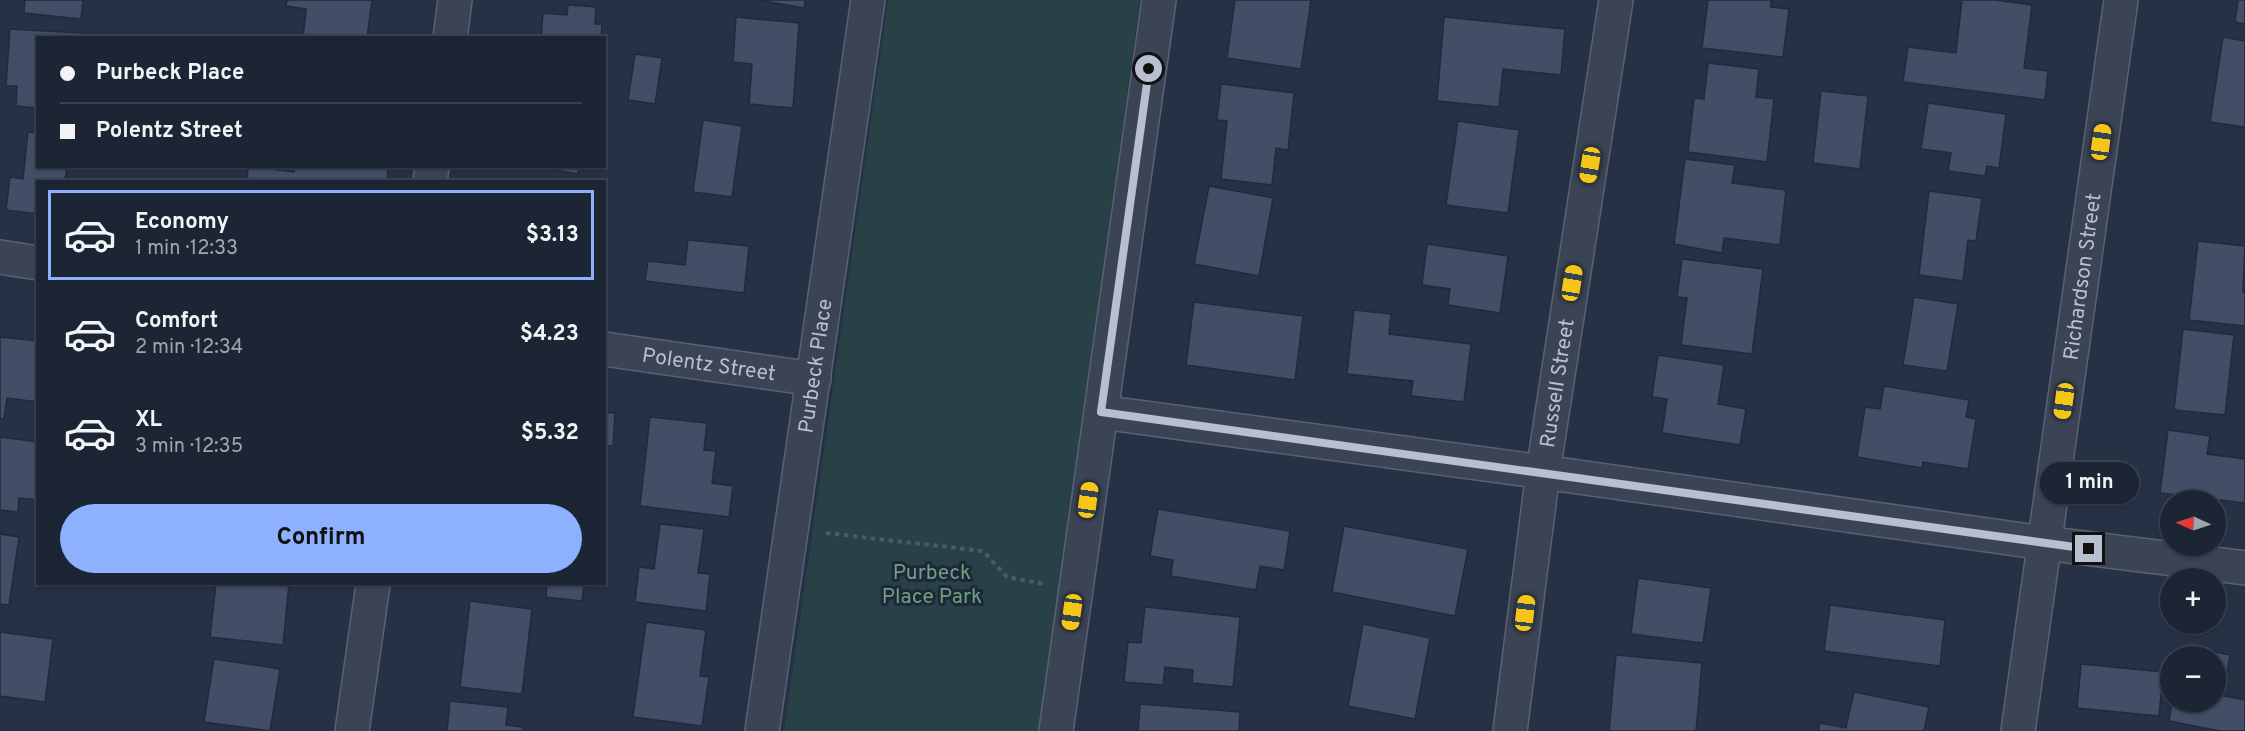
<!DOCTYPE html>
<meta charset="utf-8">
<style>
body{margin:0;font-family:Overpass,sans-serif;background:#252d3c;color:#f1f3f6;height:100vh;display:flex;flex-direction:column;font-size:22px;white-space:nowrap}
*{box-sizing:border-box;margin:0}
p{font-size:20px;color:#a0a5ac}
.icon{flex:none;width:33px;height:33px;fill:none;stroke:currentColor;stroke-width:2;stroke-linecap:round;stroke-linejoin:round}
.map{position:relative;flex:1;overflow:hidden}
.side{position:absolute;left:36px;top:180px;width:570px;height:405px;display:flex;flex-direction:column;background:#1c2534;border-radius:0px;box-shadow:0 2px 4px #0004,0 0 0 2px #3a424f}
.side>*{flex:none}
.banner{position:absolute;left:36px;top:36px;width:570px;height:132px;border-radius:0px;box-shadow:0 2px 4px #0004,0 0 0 2px #3a424f;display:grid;align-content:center;height:132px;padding:0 24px;background:#1c2534}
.needle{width:39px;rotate:273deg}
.tools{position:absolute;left:2160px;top:490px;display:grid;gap:12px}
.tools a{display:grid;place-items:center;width:66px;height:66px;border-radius:50%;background:#1c2534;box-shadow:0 2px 4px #0004,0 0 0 2px #3a424f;font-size:30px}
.end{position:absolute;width:27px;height:27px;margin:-14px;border:8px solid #b8bfce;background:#111;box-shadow:0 0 0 3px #111}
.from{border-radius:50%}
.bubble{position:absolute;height:42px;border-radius:21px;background:#1c2534;box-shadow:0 2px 4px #0004,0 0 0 2px #3a424f;font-size:20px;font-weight:700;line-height:42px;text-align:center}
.car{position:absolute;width:18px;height:36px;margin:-18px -9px;border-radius:8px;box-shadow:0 0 4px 2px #0007;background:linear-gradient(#f5c518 24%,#345 0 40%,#f5c518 0 76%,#345 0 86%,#f5c518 0)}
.banner b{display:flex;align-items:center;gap:21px;height:57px;font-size:22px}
.banner b+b{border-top:2px solid #3a424f}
.banner i{width:15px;height:15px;background:#f1f3f6}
ul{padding:10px 0 0;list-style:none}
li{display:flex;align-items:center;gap:18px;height:90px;margin:0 12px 9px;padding:0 12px;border:3px solid transparent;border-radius:0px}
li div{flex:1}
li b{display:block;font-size:22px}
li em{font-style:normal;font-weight:700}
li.on{border-color:#8db0ff}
li>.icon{width:54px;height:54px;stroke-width:1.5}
.cta{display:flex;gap:12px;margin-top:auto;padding:12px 24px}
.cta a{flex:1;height:69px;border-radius:36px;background:#8db0ff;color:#111;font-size:24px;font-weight:700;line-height:69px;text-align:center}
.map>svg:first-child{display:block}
</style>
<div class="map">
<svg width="2245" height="731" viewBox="0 0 2245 731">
<rect width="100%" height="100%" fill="#263146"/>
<polygon fill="#284147" points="888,0 1140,0 1039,731 784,731"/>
<g fill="#424e66" stroke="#212a3d" stroke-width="1.5">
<polygon points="25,0 83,0 81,19 24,13"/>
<polygon points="287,0 372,0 367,38 303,38 306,9 286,6"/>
<polygon points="757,0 805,0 804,8"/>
<polygon points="1235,0 1311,0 1301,69 1227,58"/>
<polygon points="1708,0 1771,0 1771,7 1789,9 1783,57 1702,48"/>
<polygon points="1962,0 1995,0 2032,5 2024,68 2048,71 2045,100 1903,82 1908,47 1956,53"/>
<polygon points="2238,0 2245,0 2245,24 2235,22"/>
<polygon points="568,5 596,7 595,24 602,24 601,38 541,38 543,13 567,15"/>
<polygon points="736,17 799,23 793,108 749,104 752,64 733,62"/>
<polygon points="1444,17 1565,29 1561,75 1503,69 1499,107 1437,101"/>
<polygon points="10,29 81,33 80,38 38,38 38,108 16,106 17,86 6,86"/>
<polygon points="2223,37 2245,41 2245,127 2210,122"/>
<polygon points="635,54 662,58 655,104 628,100"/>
<polygon points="1708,63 1759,69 1756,97 1774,99 1767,162 1688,152 1694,98 1704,99"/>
<polygon points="1221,84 1294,93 1288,150 1276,148 1272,185 1221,179 1227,121 1217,120"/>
<polygon points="1821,91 1868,96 1860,169 1813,163"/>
<polygon points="1928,103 2006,114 1999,168 1987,166 1985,176 1948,171 1951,153 1921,149"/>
<polygon points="703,120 742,126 732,197 693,192"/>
<polygon points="1458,121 1519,130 1508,213 1446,205"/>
<polygon points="28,132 38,133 38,166 67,166 65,181 72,182 38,182 38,214 6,210 10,177 23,179"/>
<polygon points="1685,159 1735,165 1732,183 1786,190 1780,245 1724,238 1722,253 1674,244"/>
<polygon points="248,166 294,172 295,166 388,168 387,182 247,182"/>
<polygon points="532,166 579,166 578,174"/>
<polygon points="1209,186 1273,198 1259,276 1194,264"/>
<polygon points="1929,191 1982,198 1976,241 1968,240 1963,281 1919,275"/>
<polygon points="688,240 749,246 744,293 645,281 648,261 685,265"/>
<polygon points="2198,241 2245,246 2243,292 2245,292 2245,326 2189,320"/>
<polygon points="1427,244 1508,256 1500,313 1448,305 1450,289 1422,285"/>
<polygon points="1682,259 1763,269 1752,354 1681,345 1687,298 1677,297"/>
<polygon points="1914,297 1958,304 1947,371 1903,365"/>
<polygon points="1194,302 1303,316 1295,380 1186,365"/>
<polygon points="1354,310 1391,314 1389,334 1471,344 1464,402 1411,396 1413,381 1347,374"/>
<polygon points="2183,329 2234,335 2225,415 2174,410"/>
<polygon points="0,337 38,341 38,402 7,398 4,419 0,419"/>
<polygon points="1658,355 1724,365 1718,404 1746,409 1740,445 1662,433 1667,399 1652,397"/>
<polygon points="1884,386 1969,400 1966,417 1976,419 1968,469 1923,462 1922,468 1857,457 1865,407 1880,409"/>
<polygon points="604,412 615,413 613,446 604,446"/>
<polygon points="650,417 707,423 704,450 716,451 712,483 733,486 729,517 640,506"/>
<polygon points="2168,430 2210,436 2207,454 2245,459 2245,503 2160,493"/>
<polygon points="0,437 38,442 38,500 19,498 18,512 0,510"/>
<polygon points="1158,509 1290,531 1284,570 1260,566 1256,590 1171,576 1173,560 1150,556"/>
<polygon points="660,524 704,529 698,573 710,574 706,611 635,602 639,567 654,569"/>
<polygon points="1344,526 1468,549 1455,616 1332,592"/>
<polygon points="0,534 19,537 9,605 0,604"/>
<polygon points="1638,578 1711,588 1703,643 1631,634"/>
<polygon points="216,584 289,584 283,645 210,637"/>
<polygon points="547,584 584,584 582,601 546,597"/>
<polygon points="470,601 532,609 522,694 460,687"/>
<polygon points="1830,605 1945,620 1940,666 1824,651"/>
<polygon points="1145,607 1240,617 1233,687 1192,683 1193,670 1165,667 1163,685 1124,682 1128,642 1141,643"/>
<polygon points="646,622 706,630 700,676 709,677 702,726 633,717"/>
<polygon points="1363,624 1430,638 1415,719 1348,706"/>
<polygon points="0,632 53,639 45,702 0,696"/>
<polygon points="2195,648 2230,655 2223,696 2245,700 2245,731 2220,731 2169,721 2172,702 2216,702 2216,657 2193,657"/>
<polygon points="1616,655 1702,663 1696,731 1609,731"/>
<polygon points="214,659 280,669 270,731 204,722"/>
<polygon points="2081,664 2163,672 2159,716 2077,708"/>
<polygon points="1854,692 1929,707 1924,731 1818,731 1820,723 1846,728"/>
<polygon points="450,701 508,707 506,725 523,727 523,731 447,731"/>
<polygon points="1140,704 1240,712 1239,731 1138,731"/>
</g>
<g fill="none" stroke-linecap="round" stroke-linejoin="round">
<defs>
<g id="minor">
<polyline points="0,257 38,263"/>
<path id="s1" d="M 604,349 L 814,379"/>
<polyline points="1101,412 1543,472 2044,543 2245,568"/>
<path id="s2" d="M 762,731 L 868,0"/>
<polyline points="1056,731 1159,0"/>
<path id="s3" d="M 1510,731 L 1543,472 L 1616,0"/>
<path id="s4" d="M 2018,731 L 2121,0"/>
</g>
<g id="tertiary">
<polyline points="450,38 455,0"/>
<polyline points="430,182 432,166"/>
<polyline points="352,731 373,584"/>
</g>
</defs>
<use href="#minor" stroke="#596172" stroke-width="36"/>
<use href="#tertiary" stroke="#596172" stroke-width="36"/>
<polyline stroke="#465e62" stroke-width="4" stroke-dasharray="4.5 4.5" stroke-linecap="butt" points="826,533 983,551 1007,577 1045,584"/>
<use href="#minor" stroke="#3b4455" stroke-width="33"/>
<use href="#tertiary" stroke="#3b4455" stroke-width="33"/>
</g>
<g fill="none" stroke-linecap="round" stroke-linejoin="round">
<polyline stroke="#b8bfce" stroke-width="8" points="1149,69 1101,412 2089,549"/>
</g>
<g text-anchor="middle" stroke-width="6" stroke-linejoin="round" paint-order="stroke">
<g font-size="21" fill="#b8bfce" stroke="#1f283b">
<text dy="7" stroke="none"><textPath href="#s4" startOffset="459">Richardson Street</textPath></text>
<text dy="7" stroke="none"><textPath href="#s1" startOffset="106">Polentz Street</textPath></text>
<text dy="7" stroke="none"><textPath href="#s2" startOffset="369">Purbeck Place</textPath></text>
<text dy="7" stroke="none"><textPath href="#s3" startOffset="351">Russell Street</textPath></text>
</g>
<g font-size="21" fill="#6ea17d" stroke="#1f283b">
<text x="932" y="579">Purbeck<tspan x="932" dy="24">Place Park</tspan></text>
</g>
</g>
</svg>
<div class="tools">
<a><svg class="needle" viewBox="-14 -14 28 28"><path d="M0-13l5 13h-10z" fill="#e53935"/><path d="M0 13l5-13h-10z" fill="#a0a5ac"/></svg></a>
<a>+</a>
<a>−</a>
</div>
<i class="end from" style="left:1149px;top:69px"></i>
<i class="end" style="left:2089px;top:549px"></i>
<div class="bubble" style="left:2040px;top:462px;width:99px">1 min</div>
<i class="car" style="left:2101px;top:142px;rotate:8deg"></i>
<i class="car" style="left:1590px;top:165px;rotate:189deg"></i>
<i class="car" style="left:1572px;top:283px;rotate:9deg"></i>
<i class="car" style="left:2064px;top:401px;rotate:188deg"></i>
<i class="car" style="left:1088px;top:500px;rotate:8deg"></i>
<i class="car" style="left:1072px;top:612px;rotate:188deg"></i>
<i class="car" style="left:1525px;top:613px;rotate:7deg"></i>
<div class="banner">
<b><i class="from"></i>Purbeck Place</b>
<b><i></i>Polentz Street</b>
</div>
<section class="side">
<ul>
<li class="on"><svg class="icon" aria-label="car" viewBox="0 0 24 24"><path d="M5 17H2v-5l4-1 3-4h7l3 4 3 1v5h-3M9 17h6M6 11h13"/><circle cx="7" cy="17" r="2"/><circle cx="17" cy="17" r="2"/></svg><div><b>Economy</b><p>1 min · 12:33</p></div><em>$3.13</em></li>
<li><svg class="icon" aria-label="car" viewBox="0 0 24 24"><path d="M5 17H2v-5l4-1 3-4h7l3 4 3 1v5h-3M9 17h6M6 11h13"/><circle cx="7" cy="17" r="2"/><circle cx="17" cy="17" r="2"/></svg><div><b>Comfort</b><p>2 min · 12:34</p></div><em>$4.23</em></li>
<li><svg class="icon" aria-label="car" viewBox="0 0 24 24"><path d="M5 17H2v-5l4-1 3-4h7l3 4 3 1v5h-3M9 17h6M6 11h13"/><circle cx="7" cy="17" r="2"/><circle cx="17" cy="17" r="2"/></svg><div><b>XL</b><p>3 min · 12:35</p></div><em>$5.32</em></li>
</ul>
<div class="cta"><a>Confirm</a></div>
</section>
</div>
